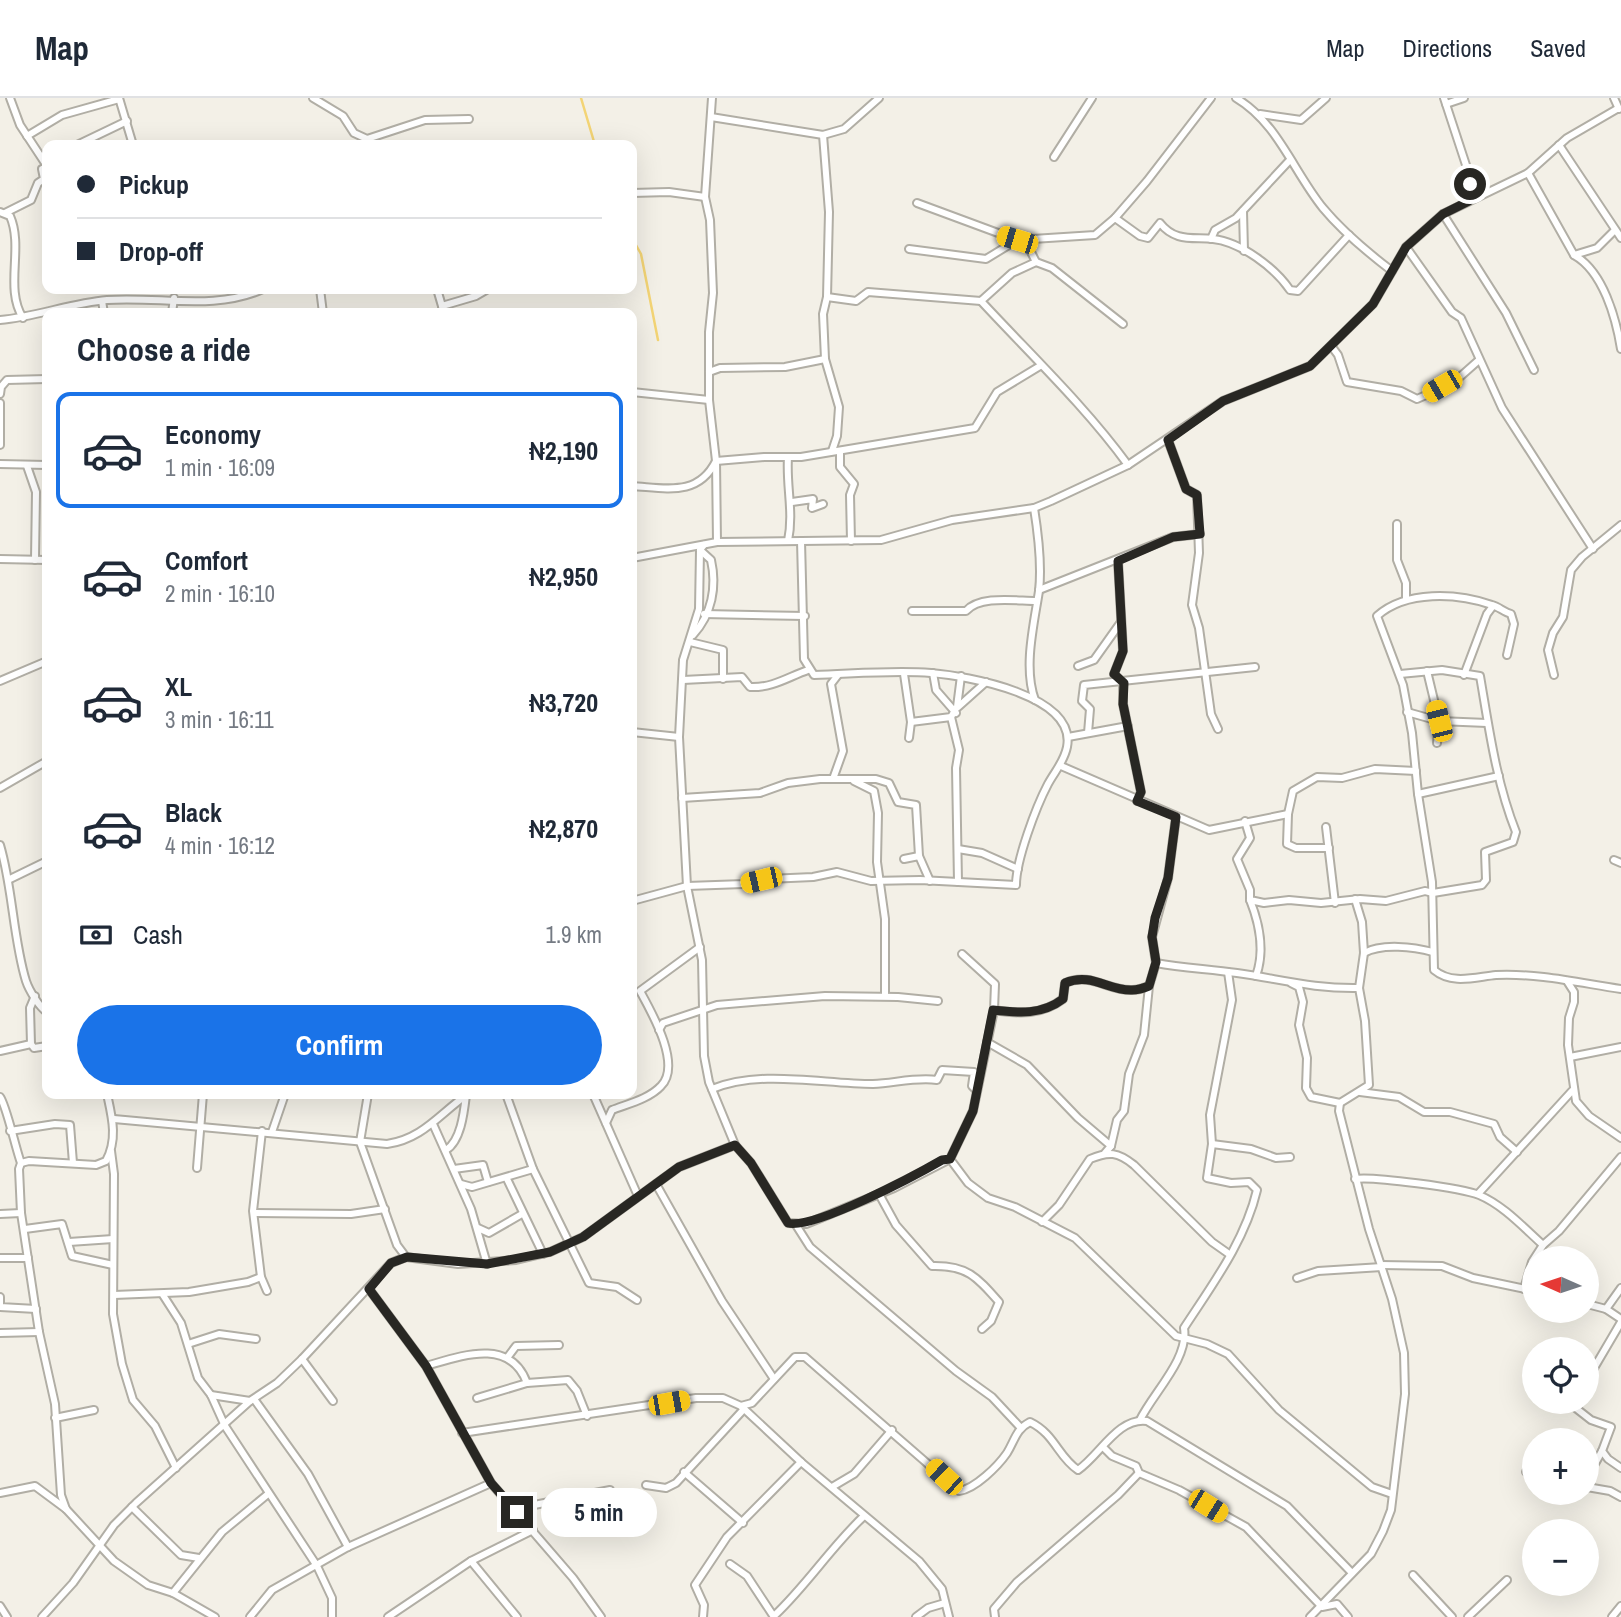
<!DOCTYPE html>
<meta charset="utf-8">
<style>
body{margin:0;font-family:"Archivo Narrow",sans-serif;background:#f2f2f3;color:#1f2937;height:100vh;display:flex;flex-direction:column;font-size:26px;white-space:nowrap}
*{box-sizing:border-box;margin:0}
p{font-size:23px;color:#747a83}
.icon{flex:none;width:38px;height:38px;fill:none;stroke:currentColor;stroke-width:2;stroke-linecap:round;stroke-linejoin:round}
.map{position:relative;flex:1;overflow:hidden}
.drawer{position:absolute;left:42px;top:210px;width:595px;height:791px;display:flex;flex-direction:column;background:#fff;border-radius:14px;box-shadow:0 7px 28px #0002}
.drawer>*{flex:none}
.banner{position:absolute;left:42px;top:42px;width:595px;height:154px;border-radius:14px;box-shadow:0 7px 28px #0002;display:grid;align-content:center;height:154px;padding:0 35px;background:#fff}
.needle{width:46px;rotate:273deg}
.tools{position:absolute;left:1522px;top:1148px;display:grid;gap:14px}
.tools a{display:grid;place-items:center;width:77px;height:77px;border-radius:50%;background:#fff;box-shadow:0 7px 28px #0002;font-size:35px}
.end{position:absolute;width:32px;height:32px;margin:-16px;border:9px solid #282723;background:#fff;box-shadow:0 0 0 4px #fff}
.from{border-radius:50%}
.bubble{position:absolute;height:49px;border-radius:24px;background:#fff;box-shadow:0 7px 28px #0002;font-size:23px;font-weight:800;line-height:49px;text-align:center}
.car{position:absolute;width:21px;height:42px;margin:-21px -10px;border-radius:9px;box-shadow:0 0 5px 2px #0007;background:linear-gradient(#f5c518 24%,#345 0 40%,#f5c518 0 76%,#345 0 86%,#f5c518 0)}
.banner b{display:flex;align-items:center;gap:24px;height:66px;font-size:26px}
.banner b+b{border-top:2px solid #e0e1e3}
.banner i{width:18px;height:18px;background:#1f2937}
ul{padding:0;list-style:none}
li{display:flex;align-items:center;gap:21px;height:116px;margin:0 14px 10px;padding:0 21px;border:4px solid transparent;border-radius:14px}
li div{flex:1}
li b{display:block;font-size:26px}
li em{font-style:normal;font-weight:800}
li.selected{border-color:#1a73e8}
li>.icon{width:63px;height:63px;stroke-width:1.5}
h2{padding:0 35px;font-size:32px;line-height:84px}
.pay{display:flex;align-items:center;gap:18px;height:77px;padding:0 35px;font-size:26px}
.pay p{margin-inline-start:auto}
.cta{display:flex;gap:14px;margin-top:auto;padding:14px 35px}
.cta a{flex:1;height:80px;border-radius:42px;background:#1a73e8;color:#fff;font-size:28px;font-weight:800;line-height:80px;text-align:center}
header{display:flex;align-items:center;gap:42px;box-sizing:border-box;height:98px;padding:0 35px;background:#fff;border-bottom:2px solid #e0e1e3}
header strong{font-size:33px}
nav{display:flex;gap:38px;margin-inline-start:auto;font-size:24px}
.map>svg:first-child{display:block}
</style>
<header>
<strong>Map</strong>
<nav><a>Map</a><a>Directions</a><a>Saved</a></nav>
</header>
<div class="map">
<svg width="1621" height="1519" viewBox="0 0 1621 1519">
<rect width="100%" height="100%" fill="#f3f0e7"/>
<g fill="none" stroke-linecap="round" stroke-linejoin="round">
<g stroke="#f3d475" stroke-width="2.5">
<polyline points="581,0 595,47"/>
<polyline points="632,140 641,156 658,242"/>
</g>
<defs>
<g id="street">
<polyline points="10,0 20,27 47,68"/>
<polyline points="119,0 133,47"/>
<polyline points="313,0 343,18 354,35 367,41 425,22 469,21"/>
<polyline points="712,0 705,99 710,122 713,195 709,234 709,302 716,363 717,444"/>
<path d="M 1236,0 C 1278,25 1293,73 1323,110 C 1343,134 1367,154 1392,173"/>
<polyline points="1444,0 1466,67 1469,103"/>
<polyline points="1614,0 1619,11"/>
<polyline points="1446,6 1464,0"/>
<polyline points="1260,16 1301,22 1326,0"/>
<polyline points="711,19 823,37 844,31 879,0"/>
<polyline points="823,37 829,114 827,199 823,216 825,261 839,309 837,338 832,353"/>
<polyline points="27,38 62,17 119,1"/>
<polyline points="77,47 127,23"/>
<polyline points="1559,47 1621,140"/>
<polyline points="1054,59 1092,0"/>
<path d="M 1528,75 L 1574,157 C 1603,173 1616,220 1621,251"/>
<polyline points="632,95 669,94 705,99"/>
<polyline points="917,105 1017,142 1095,137 1115,120 1147,83 1211,0"/>
<polyline points="1243,113 1244,153"/>
<path d="M 0,114 L 10,118 C 24,150 4,190 23,220"/>
<polyline points="5,115 31,102 38,85 44,81 42,71 47,69"/>
<polyline points="1443,116 1506,215 1534,272"/>
<path d="M 1115,120 L 1140,138 L 1148,140 L 1160,125 C 1175,144 1192,139 1213,141 C 1241,144 1275,170 1290,192 L 1298,193 L 1349,137"/>
<polyline points="1211,141 1215,132 1236,120 1289,63"/>
<polyline points="1406,149 1452,214 1461,220 1502,310 1593,451"/>
<polyline points="909,151 986,161 1017,142"/>
<polyline points="1574,157 1597,150 1615,132"/>
<polyline points="1036,164 1052,170 1123,226"/>
<polyline points="320,191 323,215"/>
<polyline points="437,191 444,215"/>
<polyline points="827,199 856,203 868,194 981,203 1012,175 1036,164 1025,142"/>
<polyline points="102,203 104,215"/>
<path d="M 981,203 C 1031,257 1085,308 1128,367"/>
<polyline points="442,208 476,198 488,191"/>
<polyline points="172,215 174,200"/>
<path d="M 0,222 C 36,219 71,205 107,202 C 159,198 215,213 263,191"/>
<polyline points="1332,249 1338,257 1347,284 1401,293 1417,301 1453,285 1479,262"/>
<polyline points="709,274 720,270 785,269 825,261"/>
<polyline points="632,294 709,302"/>
<polyline points="0,296 1,289 7,282 47,281"/>
<polyline points="0,305 0,347"/>
<polyline points="1168,342 1186,391 1197,397 1199,455 1192,507 1199,530 1211,616 1218,631"/>
<polyline points="840,354 840,369 854,386 850,397 851,443"/>
<path d="M 788,359 C 786,389 794,413 788,443"/>
<polyline points="0,366 47,367"/>
<polyline points="27,368 36,394 35,462"/>
<path d="M 632,388 C 666,390 698,399 716,363 L 764,359 L 801,359 L 975,330 L 997,294 L 1040,268"/>
<polyline points="792,404 813,401 812,410 823,406"/>
<path d="M 1034,410 C 1038,435 1042,467 1039,493 C 1034,526 1023,570 1035,602"/>
<polyline points="1397,426 1397,462 1406,485 1406,501"/>
<polyline points="704,447 700,452 699,511 683,562 679,639 687,788 702,862 704,958 709,984 735,1047 751,1065 788,1125 806,1126 894,1090 950,1061"/>
<polyline points="632,460 717,444 881,442 952,422 1034,410 1051,403 1128,367 1223,303 1310,268 1373,206 1406,149 1443,116 1528,75 1567,40 1617,11"/>
<polyline points="0,461 47,462"/>
<polyline points="1118,463 1123,553 1114,576 1123,585 1123,606 1141,694 1137,703"/>
<polyline points="1039,492 1173,439 1200,436"/>
<path d="M 912,513 L 966,513 C 980,497 1016,503 1036,503"/>
<polyline points="704,516 805,518"/>
<path d="M 693,537 C 712,516 717,489 711,462 L 700,452"/>
<polyline points="690,544 723,552 723,581"/>
<path d="M 1507,557 L 1514,526 L 1511,516 C 1504,514 1499,509 1492,507 C 1457,495 1406,492 1377,518 L 1403,587 L 1412,635 L 1418,696 L 1432,784 L 1434,872 C 1452,887 1475,879 1496,877 C 1538,875 1580,885 1621,891"/>
<polyline points="1078,568 1094,562 1121,524"/>
<polyline points="1427,573 1439,623 1437,645"/>
<polyline points="933,575 936,592 956,615"/>
<polyline points="904,576 911,624 909,640"/>
<polyline points="1464,577 1487,516 1493,508"/>
<polyline points="1554,577 1548,552 1553,535 1563,519 1571,472 1582,459 1621,427"/>
<path d="M 683,582 L 742,579 L 750,589 C 773,590 788,579 808,572"/>
<polyline points="0,583 47,563"/>
<polyline points="958,609 986,584"/>
<polyline points="1407,614 1439,623 1487,625"/>
<polyline points="951,619 959,652 956,670 958,784"/>
<polyline points="911,624 951,619 957,609 961,578"/>
<polyline points="632,634 679,639"/>
<polyline points="1088,635 1090,611 1082,603 1084,587 1255,569"/>
<polyline points="1068,639 1128,628"/>
<polyline points="1061,668 1209,732 1288,716"/>
<polyline points="833,681 843,653 831,586 838,577"/>
<polyline points="854,683 874,693 878,715 877,764 885,821 885,898"/>
<polyline points="0,690 47,663"/>
<polyline points="1418,696 1499,678"/>
<polyline points="682,700 760,695 788,685 820,681 876,681 889,685 898,704 916,707 919,758 930,783"/>
<path d="M 1245,723 L 1250,740 L 1237,761 L 1250,792 L 1250,802 L 1264,805 L 1289,802 L 1321,805 L 1360,801 L 1386,803 L 1425,793 L 1433,795 L 1482,787 L 1486,782 L 1485,754 L 1513,744 L 1516,734 C 1496,684 1489,630 1480,578 L 1442,572 L 1400,576"/>
<polyline points="1326,729 1335,805"/>
<path d="M 0,747 C 13,791 13,841 26,883 C 29,892 39,909 47,914"/>
<polyline points="1329,750 1296,750 1287,746 1288,716 1293,693 1317,679 1342,680 1375,671 1416,673"/>
<polyline points="958,751 982,755 1018,771"/>
<polyline points="904,761 919,758"/>
<polyline points="1614,762 1621,765"/>
<polyline points="10,781 47,763"/>
<path d="M 1250,802 C 1260,827 1265,853 1256,878"/>
<path d="M 632,803 L 687,788 L 744,786 L 768,781 L 813,779 L 837,774 L 871,783 L 920,782 L 1016,787 C 1016,762 1036,709 1048,686 C 1055,673 1064,664 1067,649 C 1077,597 967,578 931,575 C 893,572 852,576 814,577 L 804,561 L 801,443"/>
<path d="M 1364,855 C 1382,845 1414,849 1433,854"/>
<path d="M 1156,865 C 1183,870 1210,871 1237,875 C 1280,881 1314,891 1359,890"/>
<polyline points="1567,883 1574,894 1574,904 1569,920 1568,947 1576,1003 1589,1018 1621,1040"/>
<polyline points="1291,885 1299,889 1303,904 1299,927 1307,960 1306,990 1311,999 1340,1005 1369,987 1365,923 1359,890 1364,855 1362,824 1355,801"/>
<path d="M 994,912 C 1019,916 1042,917 1063,901 L 1065,885 C 1091,874 1108,893 1132,892 C 1138,892 1144,890 1149,888"/>
<polyline points="659,932 663,925 717,907 825,898 898,899 938,903"/>
<polyline points="987,944 1027,967 1078,1020 1111,1048"/>
<polyline points="31,946 30,910 35,898"/>
<polyline points="0,953 31,946 34,950 47,948"/>
<polyline points="1570,959 1621,949"/>
<path d="M 712,991 C 761,971 822,986 873,986 C 895,985 916,979 937,982 L 942,972 L 974,974 L 972,988 L 976,992"/>
<polyline points="1360,994 1399,999 1424,1014 1450,1014 1494,1026 1500,1039 1517,1054"/>
<polyline points="368,996 360,1044 397,1147 406,1159 458,1166 516,1162 550,1154 583,1139 679,1069 735,1047"/>
<polyline points="506,996 533,1071 589,1185 617,1189 637,1202"/>
<polyline points="593,996 638,1098"/>
<path d="M 0,999 C 6,1006 16,1052 21,1065 L 19,1071 L 21,1115 L 39,1234 L 55,1306 L 61,1397 L 66,1411 L 114,1463 L 148,1487 L 173,1495 L 215,1519"/>
<path d="M 114,1021 L 387,1046 C 423,1041 440,1015 468,996"/>
<path d="M 606,1025 L 612,1012 C 627,1006 649,1001 661,988 C 682,967 652,915 640,893 L 700,849"/>
<polyline points="433,1026 471,1111 487,1166"/>
<polyline points="10,1033 55,1026 70,1027 73,1065"/>
<polyline points="262,1033 253,1113 261,1179 267,1193"/>
<polyline points="272,1034 285,996"/>
<polyline points="1212,1046 1251,1051 1276,1060 1290,1059"/>
<path d="M 446,1052 C 461,1043 464,1014 466,997"/>
<polyline points="111,1053 114,1076 113,1216 122,1266 133,1302 155,1328 176,1370"/>
<polyline points="1105,1055 1111,1048 1117,1022 1124,1013 1129,976 1144,937 1149,888 1156,865 1152,839 1168,780 1176,719"/>
<polyline points="950,1061 968,1085 988,1100 1015,1109 1075,1140 1176,1238 1207,1246 1228,1256 1279,1312 1372,1389 1392,1396"/>
<polyline points="950,1061 973,1013 994,912 995,886 962,856"/>
<path d="M 21,1065 L 29,1063 L 96,1067 L 106,1063 C 118,1041 112,1019 107,996"/>
<polyline points="197,1070 203,996"/>
<polyline points="454,1071 483,1067 488,1084"/>
<polyline points="507,1081 543,1156"/>
<path d="M 1355,1081 C 1372,1078 1462,1090 1479,1097 C 1503,1107 1523,1129 1543,1147"/>
<polyline points="461,1086 472,1089 533,1071"/>
<polyline points="656,1086 722,1203 774,1281"/>
<path d="M 879,1096 L 896,1127 L 932,1168 C 967,1167 977,1179 999,1204 L 991,1223 L 982,1231"/>
<polyline points="1478,1096 1572,993"/>
<polyline points="255,1115 351,1116 385,1111"/>
<polyline points="0,1116 21,1115"/>
<path d="M 1042,1124 L 1059,1107 L 1090,1061 C 1109,1053 1118,1054 1134,1067 L 1212,1144 L 1229,1156"/>
<polyline points="796,1127 810,1149 956,1273 992,1299 1020,1329"/>
<polyline points="478,1130 489,1135 522,1116"/>
<polyline points="25,1131 62,1126 72,1158 113,1167"/>
<polyline points="69,1144 113,1141"/>
<polyline points="0,1160 28,1160"/>
<polyline points="1381,1167 1442,1168 1473,1180 1535,1193"/>
<polyline points="1297,1180 1318,1173 1382,1169"/>
<polyline points="369,1191 426,1268 491,1385 573,1480 601,1519"/>
<polyline points="1524,1191 1532,1164 1543,1147 1559,1133 1621,1059"/>
<polyline points="114,1197 189,1194 248,1184 261,1179"/>
<polyline points="163,1197 181,1225 198,1280 211,1297 225,1328 317,1468 332,1500 332,1519"/>
<polyline points="0,1199 0,1209 36,1211"/>
<polyline points="1587,1206 1606,1211 1621,1221"/>
<polyline points="1606,1211 1621,1190"/>
<polyline points="0,1235 39,1234"/>
<polyline points="188,1246 219,1236 256,1241"/>
<polyline points="507,1260 516,1248 559,1247"/>
<polyline points="302,1261 333,1303"/>
<path d="M 426,1268 C 461,1258 510,1239 527,1285"/>
<polyline points="1587,1282 1621,1224"/>
<polyline points="211,1297 250,1303"/>
<polyline points="477,1300 527,1285 568,1282 577,1293 587,1318"/>
<polyline points="254,1301 308,1376 348,1449"/>
<polyline points="1568,1304 1591,1322 1611,1329 1602,1353 1608,1361 1621,1370"/>
<path d="M 741,1308 L 752,1305 L 795,1259 L 805,1259 L 959,1393 C 975,1391 998,1368 1007,1355 C 1015,1342 1016,1331 1030,1324 C 1055,1336 1058,1359 1078,1372 C 1100,1357 1118,1319 1147,1323 L 1287,1408 L 1352,1475"/>
<polyline points="55,1320 94,1312"/>
<path d="M 1140,1322 C 1153,1295 1189,1261 1184,1230 C 1212,1187 1245,1143 1257,1092 L 1249,1084 L 1231,1085 L 1207,1080 L 1212,1046 L 1210,1017 L 1232,902 L 1228,874"/>
<polyline points="462,1335 696,1300 723,1300 741,1308 801,1364 919,1463 942,1491 949,1519"/>
<polyline points="1103,1349 1112,1358 1136,1368 1139,1375 1179,1392 1246,1429 1322,1509 1337,1506 1348,1519"/>
<polyline points="684,1374 743,1425"/>
<polyline points="1526,1374 1535,1375"/>
<polyline points="1587,1380 1602,1353"/>
<polyline points="646,1387 666,1390 676,1385 744,1311"/>
<polyline points="832,1389 854,1376 892,1332"/>
<polyline points="1587,1389 1610,1393 1621,1399"/>
<polyline points="0,1395 35,1388 66,1411"/>
<polyline points="132,1409 181,1457 199,1460"/>
<polyline points="514,1411 610,1392"/>
<polyline points="471,1463 517,1519"/>
<polyline points="730,1466 747,1478 774,1519"/>
<polyline points="1413,1477 1452,1519"/>
<polyline points="173,1495 222,1434 268,1396"/>
<polyline points="0,1508 7,1519"/>
<path d="M 774,1518 C 807,1487 831,1449 864,1418"/>
<polyline points="42,1519 73,1485 114,1427 136,1405 250,1303 277,1285 302,1261 391,1165 406,1159"/>
<polyline points="250,1519 272,1492 348,1449 491,1385"/>
<polyline points="388,1519 471,1463 533,1432"/>
<polyline points="703,1519 704,1507 695,1487 727,1439 801,1364"/>
<polyline points="916,1519 928,1510 945,1505"/>
<polyline points="995,1519 994,1511 1017,1484 1118,1397 1139,1375"/>
<polyline points="1310,1519 1371,1456 1383,1433 1391,1412 1405,1296 1404,1255 1392,1201 1369,1131 1339,1013 1340,1005"/>
<polyline points="1468,1519 1507,1482"/>
<polyline points="1612,1519 1621,1508"/>
</g>
</defs>
<use href="#street" stroke="#b1aea5" stroke-width="10"/>
<use href="#street" stroke="#fff" stroke-width="6"/>
</g>
<g fill="none" stroke-linecap="round" stroke-linejoin="round">
<path stroke="#282723" stroke-width="9" d="M 517,1414 L 491,1385 L 426,1268 L 369,1191 L 391,1165 L 407,1159 L 487,1166 L 550,1154 L 583,1139 L 679,1069 L 735,1047 L 751,1065 L 788,1125 C 813,1132 916,1077 942,1062 L 950,1061 L 973,1013 L 993,912 C 1019,915 1042,917 1063,901 L 1065,885 C 1092,874 1108,893 1132,892 C 1138,892 1144,890 1149,888 L 1156,864 L 1152,839 L 1155,820 L 1168,780 L 1176,719 L 1137,703 L 1141,694 L 1123,606 L 1124,585 L 1114,576 L 1123,553 L 1118,463 L 1173,439 L 1200,436 L 1197,397 L 1186,391 L 1168,342 L 1223,303 L 1310,268 L 1373,206 L 1406,149 L 1443,116 L 1469,103 L 1470,86"/>
</g>
</svg>
<div class="tools">
<a><svg class="needle" viewBox="-14 -14 28 28"><path d="M0-13l5 13h-10z" fill="#e53935"/><path d="M0 13l5-13h-10z" fill="#747a83"/></svg></a>
<a><svg class="icon" aria-label="locate" viewBox="0 0 24 24"><circle cx="12" cy="12" r="6"/><path d="M12 2v4M12 18v4M2 12h4M18 12h4"/></svg></a>
<a>+</a>
<a>−</a>
</div>
<i class="end from" style="left:1470px;top:86px"></i>
<i class="end" style="left:517px;top:1414px"></i>
<div class="bubble" style="left:541px;top:1390px;width:116px">5 min</div>
<i class="car" style="left:1017px;top:142px;rotate:287deg"></i>
<i class="car" style="left:1442px;top:288px;rotate:240deg"></i>
<i class="car" style="left:1439px;top:623px;rotate:346deg"></i>
<i class="car" style="left:761px;top:782px;rotate:257deg"></i>
<i class="car" style="left:669px;top:1305px;rotate:80deg"></i>
<i class="car" style="left:944px;top:1379px;rotate:313deg"></i>
<i class="car" style="left:1208px;top:1408px;rotate:122deg"></i>
<div class="banner">
<b><i class="from"></i>Pickup</b>
<b><i></i>Drop-off</b>
</div>
<section class="drawer">
<h2>Choose a ride</h2>
<ul>
<li class="selected"><svg class="icon" aria-label="car" viewBox="0 0 24 24"><path d="M5 17H2v-5l4-1 3-4h7l3 4 3 1v5h-3M9 17h6M6 11h13"/><circle cx="7" cy="17" r="2"/><circle cx="17" cy="17" r="2"/></svg><div><b>Economy</b><p>1 min · 16:09</p></div><em>₦2,190</em></li>
<li><svg class="icon" aria-label="car" viewBox="0 0 24 24"><path d="M5 17H2v-5l4-1 3-4h7l3 4 3 1v5h-3M9 17h6M6 11h13"/><circle cx="7" cy="17" r="2"/><circle cx="17" cy="17" r="2"/></svg><div><b>Comfort</b><p>2 min · 16:10</p></div><em>₦2,950</em></li>
<li><svg class="icon" aria-label="car" viewBox="0 0 24 24"><path d="M5 17H2v-5l4-1 3-4h7l3 4 3 1v5h-3M9 17h6M6 11h13"/><circle cx="7" cy="17" r="2"/><circle cx="17" cy="17" r="2"/></svg><div><b>XL</b><p>3 min · 16:11</p></div><em>₦3,720</em></li>
<li><svg class="icon" aria-label="car" viewBox="0 0 24 24"><path d="M5 17H2v-5l4-1 3-4h7l3 4 3 1v5h-3M9 17h6M6 11h13"/><circle cx="7" cy="17" r="2"/><circle cx="17" cy="17" r="2"/></svg><div><b>Black</b><p>4 min · 16:12</p></div><em>₦2,870</em></li>
</ul>
<div class="pay"><svg class="icon" aria-label="cash" viewBox="0 0 24 24"><path d="M3 7h18v10H3z"/><circle cx="12" cy="12" r="2"/></svg>Cash<p>1.9 km</p></div>
<div class="cta"><a>Confirm</a></div>
</section>
</div>
